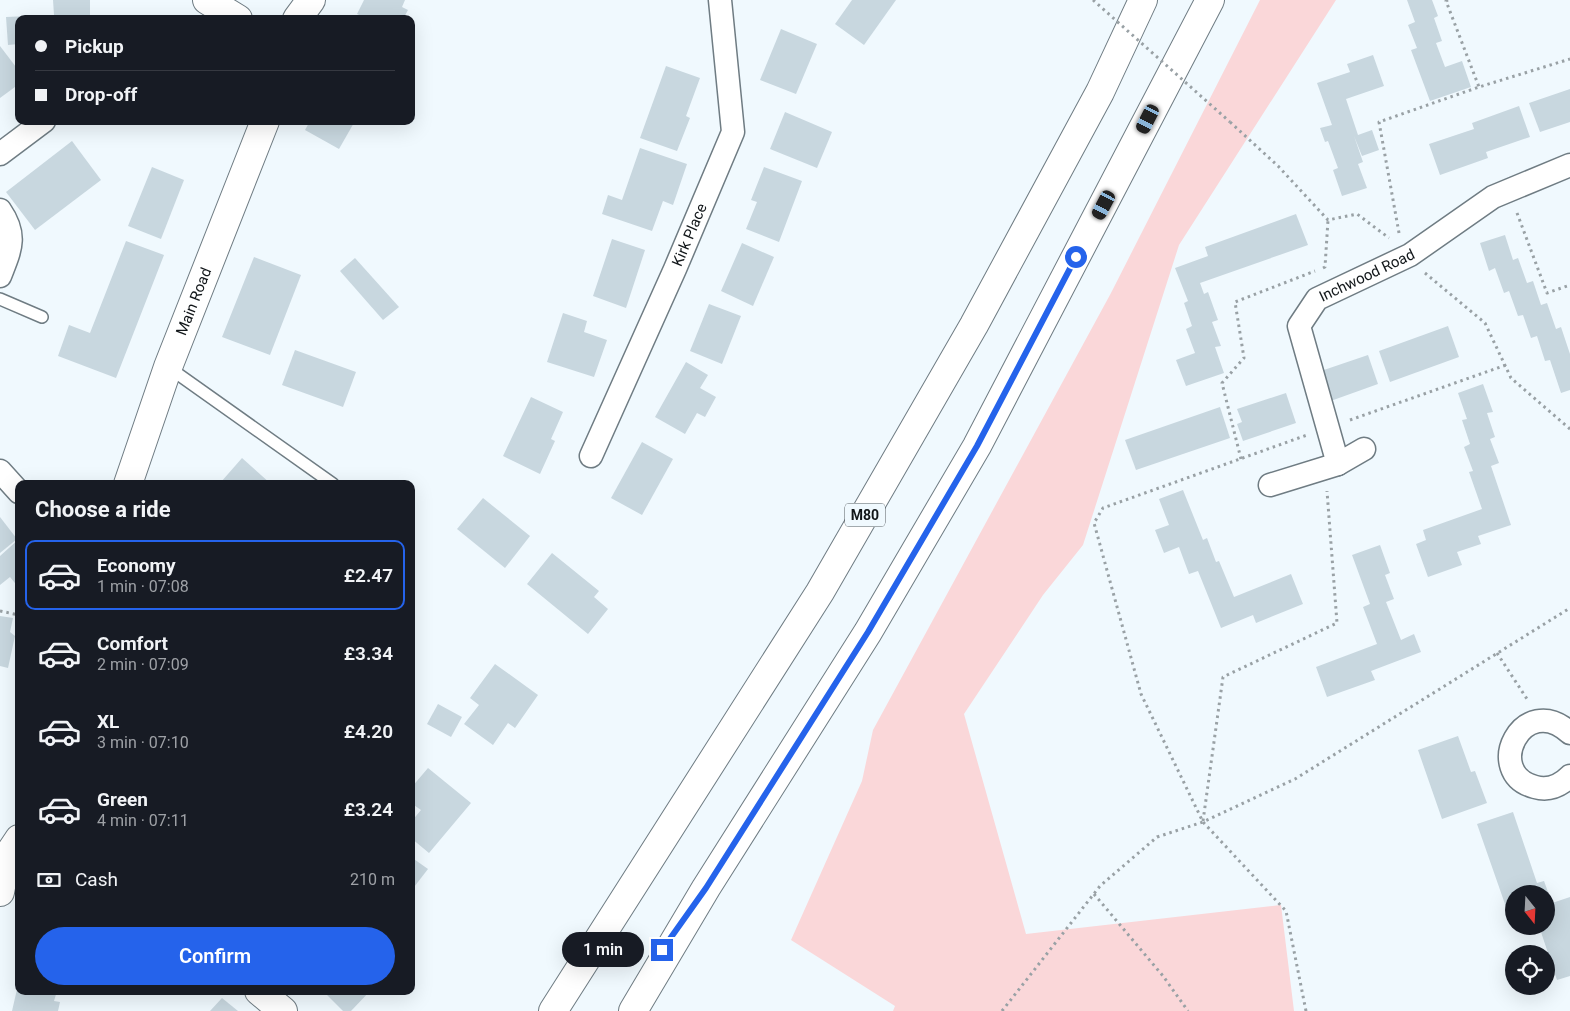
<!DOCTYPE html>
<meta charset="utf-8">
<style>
body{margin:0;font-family:Roboto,sans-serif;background:#20242c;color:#f1f3f6;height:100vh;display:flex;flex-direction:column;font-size:19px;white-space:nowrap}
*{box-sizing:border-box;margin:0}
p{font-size:16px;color:#9ea1a6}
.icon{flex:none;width:28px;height:28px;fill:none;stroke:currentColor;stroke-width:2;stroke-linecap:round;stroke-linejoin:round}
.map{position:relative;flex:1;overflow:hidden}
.sheet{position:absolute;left:15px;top:480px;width:400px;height:515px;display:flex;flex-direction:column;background:#171b24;border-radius:10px;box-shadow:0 5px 20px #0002}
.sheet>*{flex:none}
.guide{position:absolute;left:15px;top:15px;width:400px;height:110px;border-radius:10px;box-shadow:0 5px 20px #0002;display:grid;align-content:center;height:110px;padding:0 20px;background:#171b24}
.needle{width:32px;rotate:162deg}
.fabs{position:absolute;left:1505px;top:885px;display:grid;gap:10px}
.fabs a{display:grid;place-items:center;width:50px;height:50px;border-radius:50%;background:#171b24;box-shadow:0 5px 20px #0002;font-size:25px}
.end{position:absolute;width:22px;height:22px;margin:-11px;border:6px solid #2563eb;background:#fff;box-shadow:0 0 0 2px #fff}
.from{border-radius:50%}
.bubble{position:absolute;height:35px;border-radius:18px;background:#171b24;box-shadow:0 5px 20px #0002;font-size:16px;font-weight:600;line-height:35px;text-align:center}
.car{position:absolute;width:15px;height:30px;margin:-15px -8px;border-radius:6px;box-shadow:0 0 4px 1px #0007;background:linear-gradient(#222 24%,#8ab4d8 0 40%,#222 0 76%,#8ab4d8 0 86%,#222 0)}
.guide b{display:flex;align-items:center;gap:18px;height:48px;font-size:19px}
.guide b+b{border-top:1px solid #363941}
.guide i{width:12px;height:12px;background:#f1f3f6}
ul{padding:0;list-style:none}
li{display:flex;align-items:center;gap:15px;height:70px;margin:0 10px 8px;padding:0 10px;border:2px solid transparent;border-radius:10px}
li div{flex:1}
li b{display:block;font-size:19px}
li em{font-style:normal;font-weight:600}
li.active{border-color:#2563eb}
li>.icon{width:45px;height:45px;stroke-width:1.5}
h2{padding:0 20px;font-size:22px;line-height:60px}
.pay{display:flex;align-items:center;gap:12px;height:55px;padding:0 20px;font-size:19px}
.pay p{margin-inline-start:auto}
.primary-button{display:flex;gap:10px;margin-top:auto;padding:10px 20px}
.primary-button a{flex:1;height:58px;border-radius:30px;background:#2563eb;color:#fff;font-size:20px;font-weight:600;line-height:58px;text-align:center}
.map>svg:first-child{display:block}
</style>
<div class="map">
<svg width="1570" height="1011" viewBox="0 0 1570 1011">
<rect width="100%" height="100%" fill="#f0f9fe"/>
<polygon fill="#fad7d9" points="1260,0 1336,0 1179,245 1083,545 1043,595 964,714 1026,934 1281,905 1294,1011 893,1011 895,1006 791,940 862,781 873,730 1111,293"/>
<g fill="#c8d7df">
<polygon points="53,0 90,0 90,19 19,19 19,44 8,45 6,17 54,15"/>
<polygon points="364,0 405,0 402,7 408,10 403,19 368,19 357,14"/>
<polygon points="852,0 896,0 864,45 835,24"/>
<polygon points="1407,0 1432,0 1438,16 1434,18 1442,41 1436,43 1445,67 1462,61 1471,87 1430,101 1411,50 1417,48 1408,25 1415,22"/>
<polygon points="781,29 817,44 796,94 760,80"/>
<polygon points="0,46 19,71 19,84 0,98"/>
<polygon points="1373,55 1384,86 1346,99 1358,135 1372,130 1379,150 1362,156 1354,136 1363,162 1358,164 1367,188 1342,196 1333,170 1338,168 1328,141 1325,142 1320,128 1332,125 1317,83 1350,72 1347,64"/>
<polygon points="666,66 700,78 686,116 690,118 677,151 640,138"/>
<polygon points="1570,89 1570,122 1540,132 1529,103"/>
<polygon points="1519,106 1530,137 1486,152 1488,158 1440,175 1429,144 1474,129 1472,123"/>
<polygon points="785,112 832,132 817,168 770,149"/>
<polygon points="310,121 355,121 339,149 305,130"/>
<polygon points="72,141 101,180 35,230 6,192"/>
<polygon points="640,148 687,164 673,205 663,201 652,231 602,214 608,195 622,200"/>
<polygon points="152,167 184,180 161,239 128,226"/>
<polygon points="764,167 802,181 779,242 746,229 757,202 751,200"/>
<polygon points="1296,214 1308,245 1200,283 1204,294 1208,292 1218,320 1212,322 1221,346 1215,347 1224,373 1186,386 1176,360 1195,353 1186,329 1192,326 1184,303 1188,301 1175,268 1208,256 1205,247"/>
<polygon points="1505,235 1513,260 1518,258 1527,283 1533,281 1541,305 1547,303 1556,329 1561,327 1570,354 1570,390 1561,393 1550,360 1545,361 1537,336 1531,338 1523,315 1518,316 1509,291 1504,293 1495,268 1489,271 1480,243"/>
<polygon points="612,239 645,250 626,308 593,296"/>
<polygon points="126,241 164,255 116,378 58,356 69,325 90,333"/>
<polygon points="742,243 774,257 753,306 721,291"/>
<polygon points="254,257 301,275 270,355 222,337"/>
<polygon points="355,258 399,307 383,320 340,271"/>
<polygon points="709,304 741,316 722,364 690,351"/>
<polygon points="563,313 587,321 584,332 607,340 594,377 547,362"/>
<polygon points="1448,326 1459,357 1390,382 1379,351"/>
<polygon points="295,350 356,372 343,407 282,385"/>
<polygon points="1368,355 1378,384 1325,403 1315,373"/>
<polygon points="686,362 708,375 700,388 716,397 705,417 697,413 685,434 655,417"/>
<polygon points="1483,384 1493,412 1487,413 1495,437 1490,439 1499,463 1491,466 1511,525 1478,536 1481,544 1457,552 1462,565 1428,577 1416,544 1426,540 1423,530 1482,509 1469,472 1473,471 1464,447 1470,444 1462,420 1467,419 1458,393"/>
<polygon points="1286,393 1296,423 1243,441 1237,424 1242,422 1237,409"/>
<polygon points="531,397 563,412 551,439 555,441 540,474 503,456"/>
<polygon points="1220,407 1230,438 1136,470 1125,440"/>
<polygon points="642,442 673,459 642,515 611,498"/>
<polygon points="242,458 271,484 223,484 221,482"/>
<polygon points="1183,490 1203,540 1207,538 1216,562 1219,561 1234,597 1291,574 1303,604 1256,623 1253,615 1221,628 1198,571 1189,574 1179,547 1164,553 1155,530 1169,525 1159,499"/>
<polygon points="483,498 530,536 505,568 457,529"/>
<polygon points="0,517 17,539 0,553"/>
<polygon points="19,539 19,588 10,577 0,585 0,556"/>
<polygon points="1380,545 1390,573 1385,575 1394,599 1386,602 1401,640 1414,634 1421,652 1371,671 1375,680 1327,697 1316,667 1377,644 1363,607 1370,604 1352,555"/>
<polygon points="552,553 599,591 594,597 608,609 588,634 527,584"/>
<polygon points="0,616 13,618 10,632 15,636 8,668 0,666"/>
<polygon points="495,664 538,695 515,728 508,723 493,745 464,724 479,705 470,698"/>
<polygon points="438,704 462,717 451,737 427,724"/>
<polygon points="1458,736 1471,772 1475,771 1487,803 1442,819 1418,750"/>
<polygon points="428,768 471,803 429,853 411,838 411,822 421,810 411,803 411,788"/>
<polygon points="1513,812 1537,883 1544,881 1548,892 1514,894 1514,904 1506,907 1477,824"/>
<polygon points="411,857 428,869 411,891"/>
<polygon points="1570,897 1570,976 1557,980 1539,926 1546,926 1546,905"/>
<polygon points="18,985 19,991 57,991 54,1001 60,1002 58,1011 12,1011"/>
<polygon points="323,991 370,991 351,1011 343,1011"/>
<polygon points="222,998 238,1011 210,1011"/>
</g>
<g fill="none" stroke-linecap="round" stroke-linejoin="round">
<defs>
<g id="lane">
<polyline points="0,299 42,317"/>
<polyline points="168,367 333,484"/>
</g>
<g id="street">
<polyline points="0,154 44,121"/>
<path d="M 0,210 C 18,236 10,250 0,276"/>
<path id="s1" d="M 591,456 L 675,269 L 733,132 L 720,0"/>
<path id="s2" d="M 1338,464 L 1299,326 L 1317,299 L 1410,255 L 1493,197 L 1570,165"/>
<polyline points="0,471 19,492"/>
<polyline points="1270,485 1338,464 1364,449"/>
<path d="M 1570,733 C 1523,690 1482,773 1535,787 C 1549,791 1560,786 1570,776"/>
</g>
<g id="secondary">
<polyline points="207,0 238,19"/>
<polyline points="297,19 311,0"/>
<path id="s3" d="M 128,484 L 168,367 L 265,121"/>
<polyline points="0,892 7,857 19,839"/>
<polyline points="259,991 283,1011"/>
</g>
<g id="highway">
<polyline points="553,1011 820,592 974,325 1100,92 1143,0"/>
<polyline points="633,1011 706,888 868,632 977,446 1210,0"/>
</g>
</defs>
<use href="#lane" stroke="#6f7c83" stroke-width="14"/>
<use href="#street" stroke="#6f7c83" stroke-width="25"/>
<use href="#secondary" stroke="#6f7c83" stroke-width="30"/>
<use href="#highway" stroke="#6f7c83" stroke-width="30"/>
<g stroke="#99a1a5" stroke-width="3" stroke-dasharray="2.5 4" stroke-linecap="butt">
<polyline points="1448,0 1446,1 1479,87"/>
<polyline points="1230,122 1278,166 1328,220 1357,214 1389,238"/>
<polyline points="1517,213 1547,293 1570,285"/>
<polyline points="1399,233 1379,122 1479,87 1570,59"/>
<polyline points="1323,268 1325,267 1328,220"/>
<polyline points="1425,273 1485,323 1511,378 1570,429"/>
<polyline points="1350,420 1506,365"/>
<polyline points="1241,459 1222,383 1244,358 1235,302 1315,271"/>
<polyline points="0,611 19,615"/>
<polyline points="1497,653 1527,699"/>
<polyline points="1203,821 1223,677 1337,623 1327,491"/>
<polyline points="1094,894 1163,976 1188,1011"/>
<polyline points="1002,1011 1100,886 1157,837 1203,822 1295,779 1570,608"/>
<polyline points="1306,1011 1286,911 1203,822 1141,694 1094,523 1103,508 1307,435"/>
</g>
<use href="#lane" stroke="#fff" stroke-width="11"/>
<use href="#street" stroke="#fff" stroke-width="22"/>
<use href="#secondary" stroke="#fff" stroke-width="28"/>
<use href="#highway" stroke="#fff" stroke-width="28"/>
<polyline stroke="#99a1a5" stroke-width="3" stroke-dasharray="2.5 4" stroke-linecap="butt" points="1093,0 1230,122"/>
</g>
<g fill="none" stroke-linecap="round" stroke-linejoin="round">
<polyline stroke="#2563eb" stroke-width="6" points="662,950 706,888 868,632 977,446 1076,257"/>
</g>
<g text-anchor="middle" stroke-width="5" stroke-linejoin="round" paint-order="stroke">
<rect fill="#f0f9fe" stroke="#545a5e" stroke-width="1" x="845" y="503.5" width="40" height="23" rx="4"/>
<g font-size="14" font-weight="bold" fill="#111619">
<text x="865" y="520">M80</text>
</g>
<g font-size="15" fill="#111619" stroke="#f0f9fe">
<text dy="5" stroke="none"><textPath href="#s1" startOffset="242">Kirk Place</textPath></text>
<text dy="5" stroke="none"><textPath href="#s2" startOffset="231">Inchwood Road</textPath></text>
<text dy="5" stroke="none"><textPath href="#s3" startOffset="194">Main Road</textPath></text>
</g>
</g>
</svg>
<div class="fabs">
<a><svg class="needle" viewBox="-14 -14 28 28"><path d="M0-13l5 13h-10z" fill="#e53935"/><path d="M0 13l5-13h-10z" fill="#9ea1a6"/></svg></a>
<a><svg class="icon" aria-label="locate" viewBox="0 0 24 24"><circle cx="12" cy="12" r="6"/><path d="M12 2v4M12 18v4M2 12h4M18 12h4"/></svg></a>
</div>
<i class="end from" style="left:1076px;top:257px"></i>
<i class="end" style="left:662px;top:950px"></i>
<div class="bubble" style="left:562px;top:932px;width:82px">1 min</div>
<i class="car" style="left:1148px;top:119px;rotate:207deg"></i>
<i class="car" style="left:1104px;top:205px;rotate:208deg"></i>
<div class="guide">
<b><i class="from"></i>Pickup</b>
<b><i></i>Drop-off</b>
</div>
<section class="sheet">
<h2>Choose a ride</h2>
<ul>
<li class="active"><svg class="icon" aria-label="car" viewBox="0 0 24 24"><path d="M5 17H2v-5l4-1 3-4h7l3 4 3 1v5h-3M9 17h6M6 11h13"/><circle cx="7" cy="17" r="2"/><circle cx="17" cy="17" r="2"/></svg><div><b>Economy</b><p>1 min · 07:08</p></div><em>£2.47</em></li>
<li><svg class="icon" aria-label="car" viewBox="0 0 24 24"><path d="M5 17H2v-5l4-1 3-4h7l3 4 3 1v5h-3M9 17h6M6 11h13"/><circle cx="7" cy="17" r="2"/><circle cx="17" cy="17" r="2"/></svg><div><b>Comfort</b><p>2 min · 07:09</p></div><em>£3.34</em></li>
<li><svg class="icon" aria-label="car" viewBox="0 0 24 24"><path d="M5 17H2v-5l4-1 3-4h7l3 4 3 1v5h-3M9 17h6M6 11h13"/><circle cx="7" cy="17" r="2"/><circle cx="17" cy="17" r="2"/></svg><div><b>XL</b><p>3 min · 07:10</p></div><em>£4.20</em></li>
<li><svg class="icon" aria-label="car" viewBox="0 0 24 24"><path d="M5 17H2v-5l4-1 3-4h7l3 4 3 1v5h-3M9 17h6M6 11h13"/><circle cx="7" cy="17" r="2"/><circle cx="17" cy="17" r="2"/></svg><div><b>Green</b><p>4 min · 07:11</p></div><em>£3.24</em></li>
</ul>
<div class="pay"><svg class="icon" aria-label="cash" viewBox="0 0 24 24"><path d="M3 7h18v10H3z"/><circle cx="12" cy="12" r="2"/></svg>Cash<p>210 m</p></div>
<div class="primary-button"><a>Confirm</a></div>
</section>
</div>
